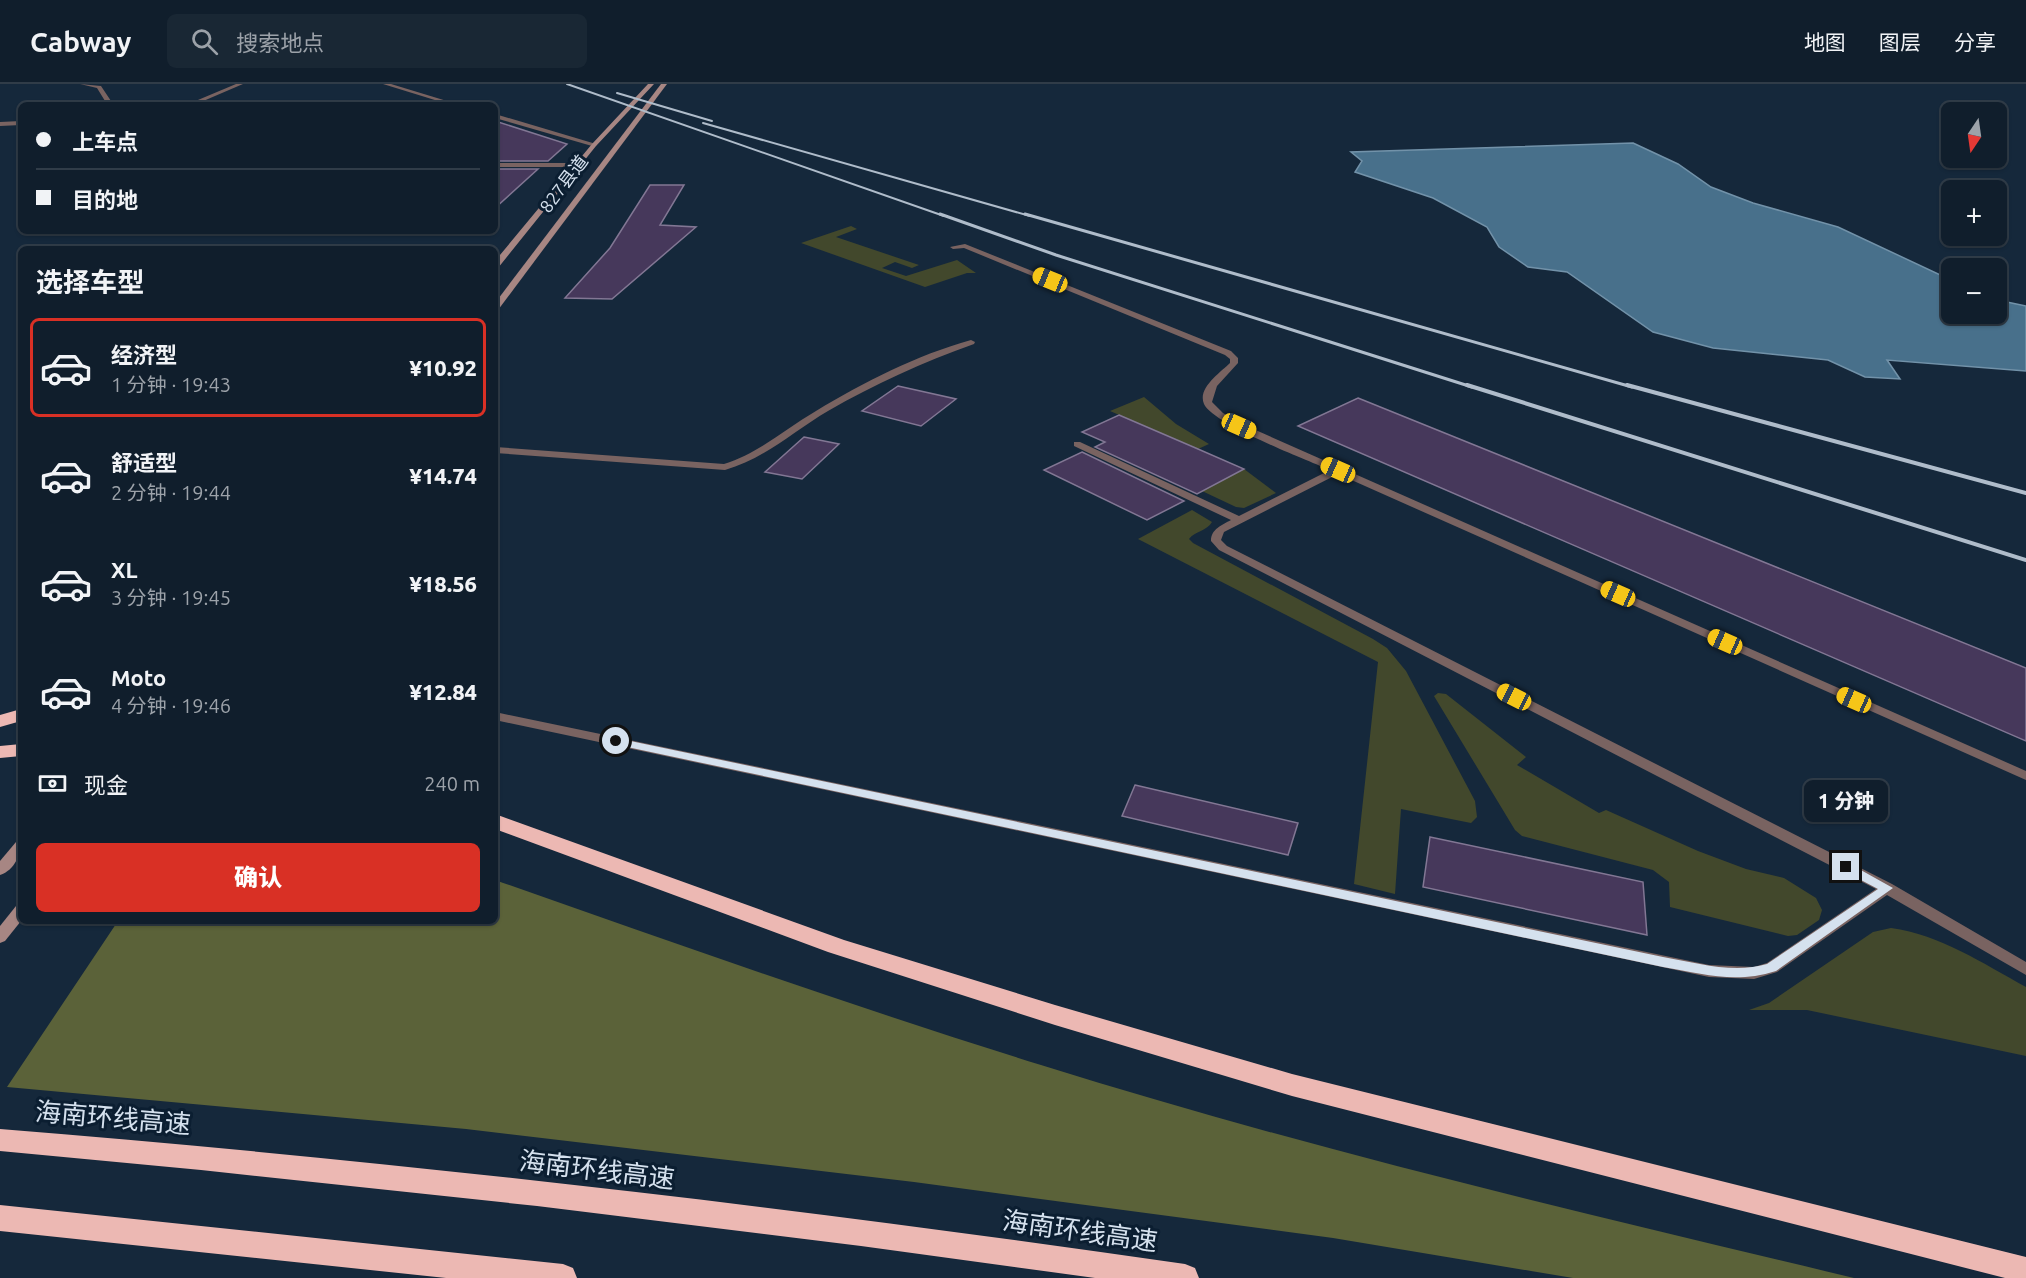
<!DOCTYPE html>
<html lang="zh">
<meta charset="utf-8">
<style>
body{margin:0;font-family:Ubuntu,"Noto Sans SC",sans-serif;background:#192734;color:#f1f3f6;height:100vh;display:flex;flex-direction:column;font-size:22px;white-space:nowrap}
*{box-sizing:border-box;margin:0}
p{font-size:20px;color:#9ca2a9}
.icon{flex:none;width:33px;height:33px;fill:none;stroke:currentColor;stroke-width:2;stroke-linecap:round;stroke-linejoin:round}
.map{position:relative;flex:1;overflow:hidden}
.sheet{position:absolute;left:18px;top:162px;width:480px;height:678px;display:flex;flex-direction:column;background:#101e2c;border-radius:9px;box-shadow:0 2px 4px #0004,0 0 0 2px #303c48}
.sheet>*{flex:none}
.banner{position:absolute;left:18px;top:18px;width:480px;height:132px;border-radius:9px;box-shadow:0 2px 4px #0004,0 0 0 2px #303c48;display:grid;align-content:center;height:132px;padding:0 18px;background:#101e2c}
.needle{width:39px;rotate:193deg}
.fabs{position:absolute;left:1941px;top:18px;display:grid;gap:12px}
.fabs a{display:grid;place-items:center;width:66px;height:66px;border-radius:9px;background:#101e2c;box-shadow:0 2px 4px #0004,0 0 0 2px #303c48;font-size:30px}
.end{position:absolute;width:27px;height:27px;margin:-14px;border:8px solid #d5e1ee;background:#111;box-shadow:0 0 0 3px #111}
.from{border-radius:50%}
.bubble{position:absolute;height:42px;border-radius:9px;background:#101e2c;box-shadow:0 2px 4px #0004,0 0 0 2px #303c48;font-size:20px;font-weight:800;line-height:42px;text-align:center}
.car{position:absolute;width:18px;height:36px;margin:-18px -9px;border-radius:8px;box-shadow:0 0 4px 2px #0007;background:linear-gradient(#f5c518 24%,#345 0 40%,#f5c518 0 76%,#345 0 86%,#f5c518 0)}
.banner b{display:flex;align-items:center;gap:21px;height:57px;font-size:22px}
.banner b+b{border-top:2px solid #303c48}
.banner i{width:15px;height:15px;background:#f1f3f6}
ul{padding:0;list-style:none}
li{display:flex;align-items:center;gap:18px;height:99px;margin:0 12px 9px;padding:0 6px;border:3px solid transparent;border-radius:9px}
li div{flex:1}
li b{display:block;font-size:22px}
li em{font-style:normal;font-weight:800}
li.active{border-color:#d93025}
li>.icon{width:54px;height:54px;stroke-width:1.5}
h2{padding:0 18px;font-size:27px;line-height:72px}
.pay{display:flex;align-items:center;gap:15px;height:66px;padding:0 18px;font-size:22px}
.pay p{margin-inline-start:auto}
.primary-button{display:flex;gap:12px;margin-top:auto;padding:12px 18px}
.primary-button a{flex:1;height:69px;border-radius:9px;background:#d93025;color:#fff;font-size:24px;font-weight:800;line-height:69px;text-align:center}
header{display:flex;align-items:center;gap:36px;box-sizing:border-box;height:84px;padding:0 30px;background:#101e2c;border-bottom:2px solid #303c48}
header strong{font-size:28px}
nav{display:flex;gap:33px;margin-inline-start:auto;font-size:21px}
.search{width:420px;height:54px;background:#192734;display:flex;align-items:center;gap:15px;box-sizing:border-box;padding:0 21px;border-radius:9px;color:#9ca2a9;font-size:22px}
.map>svg:first-child{display:block}
</style>
<header>
<strong>Cabway</strong>
<div class="search"><svg class="icon" aria-label="search" viewBox="0 0 24 24"><circle cx="10" cy="10" r="6"/><path d="M15 15l6 6"/></svg>搜索地点</div>
<nav><a>地图</a><a>图层</a><a>分享</a></nav>
</header>
<div class="map">
<svg width="2026" height="1194" viewBox="0 0 2026 1194">
<rect width="100%" height="100%" fill="#15283b"/>
<g fill="#42482c">
<polygon points="851,142 857,145 836,153 919,181 912,184 895,178 882,184 906,192 957,176 976,189 967,189 925,203 801,159"/>
<polygon points="1144,313 1176,340 1209,360 1198,365 1110,327"/>
<polygon points="1244,385 1276,409 1244,424 1236,423 1202,407"/>
<path d="M 1192,426 L 1212,438 C 1207,447 1195,447 1189,455 L 1193,459 L 1373,555 L 1387,564 L 1406,587 L 1475,717 L 1477,733 L 1471,739 L 1401,725 L 1395,810 L 1354,800 L 1378,578 L 1138,455 Z"/>
<polygon points="1438,609 1446,610 1526,673 1517,681 1599,729 1606,726 1698,767 1746,785 1784,794 1816,814 1822,826 1819,836 1797,851 1788,852 1670,823 1669,798 1653,786 1522,752 1515,746 1434,612"/>
<path d="M 1891,844 C 1941,851 1982,879 2026,903 L 2026,972 L 1807,926 L 1749,926 L 1769,919 L 1873,848 Z"/>
</g>
<path fill="#5b6239" d="M 495,796 C 676,860 858,924 1041,981 C 1309,1065 1582,1129 1854,1194 L 1573,1194 L 1333,1154 L 914,1098 L 466,1045 L 7,1003 L 118,837 L 495,837 Z"/>
<polygon fill="#48708b" stroke="#7292a9" stroke-width="1.5" points="1633,59 1678,80 1711,103 1753,119 1838,143 1951,196 1952,230 1996,230 1997,216 2026,222 2026,287 1887,276 1900,295 1865,293 1828,276 1713,264 1653,248 1567,188 1528,183 1499,163 1487,143 1433,114 1355,88 1362,77 1351,68"/>
<g fill="#46385b" stroke="#827794" stroke-width="1.5">
<polygon points="495,37 567,60 548,77 495,77"/>
<polygon points="495,85 538,85 495,124"/>
<polygon points="650,101 684,101 660,141 696,143 612,215 565,214 610,164"/>
<polygon points="898,302 956,315 921,342 862,327"/>
<polygon points="1358,314 2026,584 2026,657 1298,342"/>
<polygon points="1119,331 1198,365 1244,385 1197,410 1095,363 1105,358 1082,348"/>
<polygon points="804,353 839,360 802,395 765,388"/>
<polygon points="1082,368 1184,417 1147,436 1044,386"/>
<polygon points="1135,701 1298,739 1288,771 1122,732"/>
<polygon points="1430,753 1643,798 1647,851 1423,803"/>
</g>
<g fill="none" stroke-linecap="round" stroke-linejoin="round">
<g fill="#796361" fill-rule="evenodd">
<polygon points="80,0 101,2 111,17 108,21 102,21 105,17 97,4"/>
<polygon points="236,0 243,0 194,21 186,21"/>
<polygon points="383,0 391,0 460,21 451,21"/>
<polygon points="495,30 596,60 597,61 592,62 495,34"/>
<path d="M 965,160 L 1231,267 L 1238,274 L 1238,279 L 1217,302 L 1212,318 L 1223,329 L 1242,340 L 2026,687 L 2026,696 L 1338,390 L 1224,448 L 1221,456 L 1227,462 L 1892,800 L 2026,878 L 2026,891 L 1887,811 L 1777,888 L 1754,895 L 1709,893 L 495,636 L 495,628 L 1709,881 L 1754,883 L 1767,879 L 1876,805 L 1219,466 L 1211,457 C 1211,445 1222,441 1231,436 L 1074,362 L 1074,358 L 1080,358 L 1239,432 L 1330,386 C 1307,376 1213,340 1204,320 C 1197,304 1221,288 1230,279 L 1230,275 L 1225,271 L 964,164 L 953,165 L 950,163 Z"/>
</g>
<g fill="#796361" fill-rule="evenodd">
<polygon points="21,37 21,41 0,42 0,38"/>
<polygon points="495,79 578,79 581,81 578,83 495,83"/>
<path d="M 971,256 L 975,258 L 974,260 C 923,278 875,300 828,327 C 794,347 764,375 725,386 L 495,369 L 495,363 L 724,380 C 759,369 785,345 816,327 C 864,298 917,271 971,256 Z"/>
</g>
<g fill="#a78683" fill-rule="evenodd">
<polygon points="648,0 654,0 596,62 498,184 495,184 495,177 592,60"/>
<polygon points="661,0 667,0 498,226 495,226 495,219"/>
<path d="M 21,756 C 21,770 15,786 0,791 L 0,777 L 16,758 Z"/>
<polygon points="21,821 21,837 5,857 0,859 0,842 16,822"/>
</g>
<g fill="#ecb8b3" fill-rule="evenodd">
<polygon points="21,625 21,637 0,643 0,631"/>
<polygon points="21,660 21,672 0,674 0,662"/>
<polygon points="495,730 844,856 1055,921 1292,990 2026,1173 2026,1194 2005,1194 1292,1012 1055,941 828,868 495,745"/>
<path d="M 0,1045 C 396,1077 792,1123 1185,1180 L 1195,1184 L 1199,1194 L 1095,1194 L 861,1162 L 537,1122 L 201,1086 L 0,1067 Z"/>
<polygon points="0,1121 563,1180 573,1184 577,1194 446,1194 0,1147"/>
</g>
<g stroke="#afbcca" stroke-width="2">
<polyline points="567,0 944,132"/>
<polyline points="617,9 712,37"/>
<polyline points="703,39 1030,132"/>
</g>
<g stroke="#afbcca" stroke-width="3">
<polyline points="940,130 1056,171 1472,303"/>
<polyline points="1025,130 1632,303"/>
</g>
<g stroke="#afbcca" stroke-width="4">
<polyline points="1467,301 2026,476"/>
<polyline points="1627,301 2026,409"/>
</g>
</g>
<path fill="#d5e1ee" d="M 616,654 L 1663,873 C 1697,879 1734,890 1767,880 L 1878,805 L 1842,786 L 1842,780 L 1850,780 L 1893,804 L 1776,887 C 1735,900 1704,890 1663,883 L 613,660 L 613,655 Z"/>
<g text-anchor="middle" stroke-width="6" stroke-linejoin="round" paint-order="stroke">
<g font-size="18" fill="#d5e1ee" stroke="#0b1e31">
<text transform="translate(564 100) rotate(-53)" y="6">827县道</text>
</g>
<g font-size="26" fill="#d5e1ee" stroke="#0b1e31">
<text transform="translate(113 1034) rotate(5)" y="9">海南环线高速</text>
<text transform="translate(597 1086) rotate(7)" y="9">海南环线高速</text>
<text transform="translate(1080 1147) rotate(8)" y="9">海南环线高速</text>
</g>
</g>
</svg>
<div class="fabs">
<a><svg class="needle" viewBox="-14 -14 28 28"><path d="M0-13l5 13h-10z" fill="#e53935"/><path d="M0 13l5-13h-10z" fill="#9ca2a9"/></svg></a>
<a>+</a>
<a>−</a>
</div>
<i class="end from" style="left:616px;top:657px"></i>
<i class="end" style="left:1846px;top:783px"></i>
<div class="bubble" style="left:1804px;top:696px;width:84px">1 分钟</div>
<i class="car" style="left:1050px;top:196px;rotate:292deg"></i>
<i class="car" style="left:1239px;top:342px;rotate:114deg"></i>
<i class="car" style="left:1338px;top:386px;rotate:294deg"></i>
<i class="car" style="left:1618px;top:510px;rotate:294deg"></i>
<i class="car" style="left:1725px;top:558px;rotate:294deg"></i>
<i class="car" style="left:1514px;top:613px;rotate:297deg"></i>
<i class="car" style="left:1854px;top:616px;rotate:294deg"></i>
<div class="banner">
<b><i class="from"></i>上车点</b>
<b><i></i>目的地</b>
</div>
<section class="sheet">
<h2>选择车型</h2>
<ul>
<li class="active"><svg class="icon" aria-label="car" viewBox="0 0 24 24"><path d="M5 17H2v-5l4-1 3-4h7l3 4 3 1v5h-3M9 17h6M6 11h13"/><circle cx="7" cy="17" r="2"/><circle cx="17" cy="17" r="2"/></svg><div><b>经济型</b><p>1 分钟 · 19:43</p></div><em>¥10.92</em></li>
<li><svg class="icon" aria-label="car" viewBox="0 0 24 24"><path d="M5 17H2v-5l4-1 3-4h7l3 4 3 1v5h-3M9 17h6M6 11h13"/><circle cx="7" cy="17" r="2"/><circle cx="17" cy="17" r="2"/></svg><div><b>舒适型</b><p>2 分钟 · 19:44</p></div><em>¥14.74</em></li>
<li><svg class="icon" aria-label="car" viewBox="0 0 24 24"><path d="M5 17H2v-5l4-1 3-4h7l3 4 3 1v5h-3M9 17h6M6 11h13"/><circle cx="7" cy="17" r="2"/><circle cx="17" cy="17" r="2"/></svg><div><b>XL</b><p>3 分钟 · 19:45</p></div><em>¥18.56</em></li>
<li><svg class="icon" aria-label="car" viewBox="0 0 24 24"><path d="M5 17H2v-5l4-1 3-4h7l3 4 3 1v5h-3M9 17h6M6 11h13"/><circle cx="7" cy="17" r="2"/><circle cx="17" cy="17" r="2"/></svg><div><b>Moto</b><p>4 分钟 · 19:46</p></div><em>¥12.84</em></li>
</ul>
<div class="pay"><svg class="icon" aria-label="cash" viewBox="0 0 24 24"><path d="M3 7h18v10H3z"/><circle cx="12" cy="12" r="2"/></svg>现金<p>240 m</p></div>
<div class="primary-button"><a>确认</a></div>
</section>
</div>
